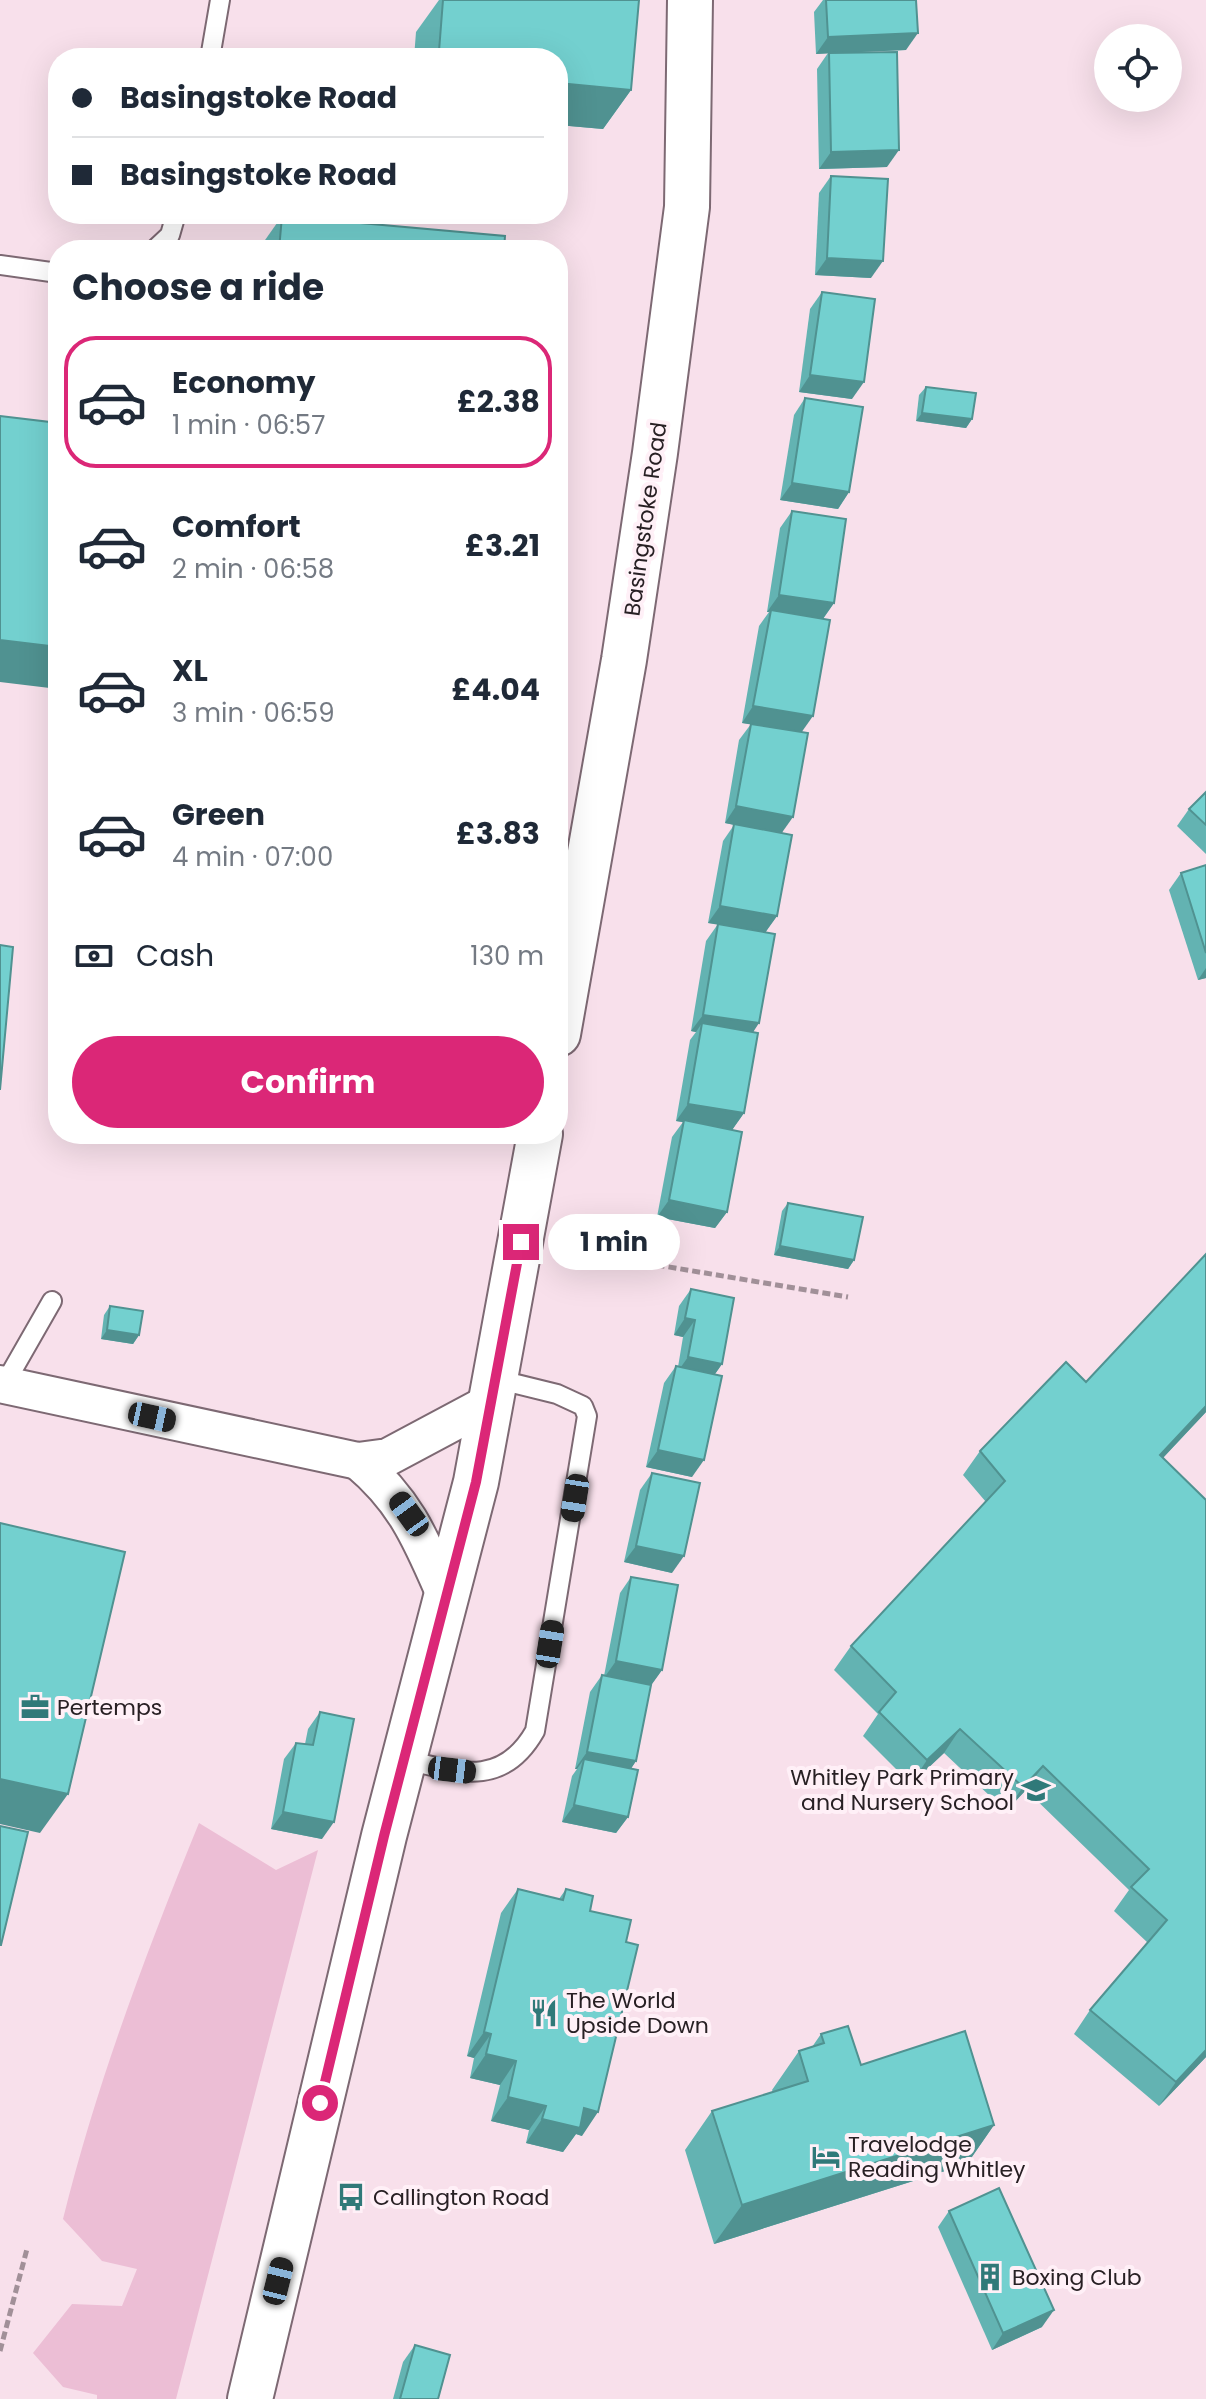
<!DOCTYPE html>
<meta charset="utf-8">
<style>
body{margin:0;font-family:Poppins,sans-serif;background:#f2f2f3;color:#1f2937;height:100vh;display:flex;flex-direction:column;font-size:30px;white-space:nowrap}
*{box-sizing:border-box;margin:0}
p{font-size:26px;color:#747a83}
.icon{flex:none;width:44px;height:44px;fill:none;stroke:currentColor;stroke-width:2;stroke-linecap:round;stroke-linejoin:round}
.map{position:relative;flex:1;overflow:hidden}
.side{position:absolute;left:48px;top:240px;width:520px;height:904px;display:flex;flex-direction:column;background:#fff;border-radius:32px;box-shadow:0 8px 32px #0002}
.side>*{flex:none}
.hud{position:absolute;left:48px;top:48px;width:520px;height:176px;border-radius:32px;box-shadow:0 8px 32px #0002;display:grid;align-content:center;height:176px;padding:0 24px;background:#fff}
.controls{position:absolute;left:1094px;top:24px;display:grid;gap:16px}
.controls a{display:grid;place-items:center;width:88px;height:88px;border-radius:50%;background:#fff;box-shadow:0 8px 32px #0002;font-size:40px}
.end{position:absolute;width:36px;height:36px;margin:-18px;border:10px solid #db2777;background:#fff;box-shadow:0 0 0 4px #fff}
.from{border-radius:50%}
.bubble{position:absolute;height:56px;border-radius:28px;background:#fff;box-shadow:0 8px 32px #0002;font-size:26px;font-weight:700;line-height:56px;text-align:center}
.car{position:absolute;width:24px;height:48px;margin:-24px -12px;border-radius:10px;box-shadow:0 0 6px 2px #0007;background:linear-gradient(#222 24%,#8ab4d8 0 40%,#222 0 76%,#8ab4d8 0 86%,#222 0)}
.hud b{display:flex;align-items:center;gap:28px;height:76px;font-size:30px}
.hud b+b{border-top:2px solid #e0e1e3}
.hud i{width:20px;height:20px;background:#1f2937}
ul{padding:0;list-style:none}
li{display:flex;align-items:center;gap:24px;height:132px;margin:0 16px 12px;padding:0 8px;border:4px solid transparent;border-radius:32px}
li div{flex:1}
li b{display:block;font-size:30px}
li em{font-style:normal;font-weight:700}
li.selected{border-color:#db2777}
li>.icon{width:72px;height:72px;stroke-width:1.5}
h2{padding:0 24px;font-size:36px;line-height:96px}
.pay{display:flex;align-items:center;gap:20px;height:88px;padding:0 24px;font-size:30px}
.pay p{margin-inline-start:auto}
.action{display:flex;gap:16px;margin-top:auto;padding:16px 24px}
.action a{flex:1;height:92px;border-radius:48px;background:#db2777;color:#fff;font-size:32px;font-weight:700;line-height:92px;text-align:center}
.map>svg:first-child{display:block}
</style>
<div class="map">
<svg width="1206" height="2399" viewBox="0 0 1206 2399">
<rect width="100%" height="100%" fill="#f8e0eb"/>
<path fill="#ecbed5" d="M 199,1823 L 276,1870 L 318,1850 L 176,2399 L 97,2399 L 97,2395 L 63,2387 L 33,2353 L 72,2304 L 122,2306 L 137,2269 L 102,2261 L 63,2219 C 97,2082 146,1953 199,1823 Z"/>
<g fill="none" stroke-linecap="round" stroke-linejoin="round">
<defs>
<g id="service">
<polyline points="210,58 220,0"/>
<polyline points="154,250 170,235 176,214"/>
<polyline points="0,265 58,273"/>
<polyline points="4,1385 52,1301"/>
<path d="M 403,1759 C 457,1772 502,1789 535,1731 L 587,1416 L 583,1406 L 557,1394 L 496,1379"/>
</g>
<g id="minor">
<polyline points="0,1384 358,1461 388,1457 491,1402"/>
<path d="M 358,1461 C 407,1502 422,1542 447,1599"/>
</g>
<g id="secondary">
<polyline points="558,1034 624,660 655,453 687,207 690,0"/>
<polyline points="250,2399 384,1836 476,1482 540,1134"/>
</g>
</defs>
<use href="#service" stroke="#7d6973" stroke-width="22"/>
<use href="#minor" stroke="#7d6973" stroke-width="40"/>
<use href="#secondary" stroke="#7d6973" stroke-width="48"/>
<g stroke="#a19098" stroke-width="5" stroke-dasharray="8 4" stroke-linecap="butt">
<polyline points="562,1249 848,1297"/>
<polyline points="0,2351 27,2249"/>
</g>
<use href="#service" stroke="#fff" stroke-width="18"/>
<use href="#minor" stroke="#fff" stroke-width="36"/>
<use href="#secondary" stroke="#fff" stroke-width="44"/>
</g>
<g fill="#63b3b2">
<polygon points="439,0 639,0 631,90 603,129 558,125 558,58 414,58 416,32"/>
<polygon points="823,0 916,0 906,50 853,52 887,167 819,169 817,69 828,53 816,54 814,12"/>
<polygon points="831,176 871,278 815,275 819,193"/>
<polygon points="282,216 504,250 258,250"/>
<polygon points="822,292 852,399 799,392 810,309"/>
<polygon points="926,387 972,419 966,428 916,421 919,395"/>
<polygon points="805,398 849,492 838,509 780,500 794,415"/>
<polygon points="792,511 834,603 823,619 782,833 777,916 765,932 744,1113 732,1130 727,1212 715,1228 657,1217 672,1137 683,1122 676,1121 690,1040 696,1032 691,1031 706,941 718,924 708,923 723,841 734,825 725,823 739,740 751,724 742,723 759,626 769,612 767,612 780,528"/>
<polygon points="1206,792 1206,854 1177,826 1189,809"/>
<polygon points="1206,865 1206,978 1198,980 1169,890 1181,873"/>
<polygon points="788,1203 854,1260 848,1269 774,1255 782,1211"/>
<polygon points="1206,1254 1206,1412 1163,1458 1206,1500 1206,2057 1159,2106 1074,2034 1090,2010 1148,1943 1114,1911 1129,1890 1026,1790 1006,1811 944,1753 911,1784 863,1736 878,1714 834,1670 851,1646 986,1502 963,1475 980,1451 1086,1382"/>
<polygon points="691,1289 722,1364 715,1374 692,1477 646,1467 664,1383 676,1366 678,1367 683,1337 674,1335 679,1306"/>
<polygon points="110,1306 139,1335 133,1344 101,1339 104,1315"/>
<polygon points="652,1473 672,1573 624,1562 640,1490"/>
<polygon points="631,1577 662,1670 650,1686 636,1761 631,1768 628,1817 616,1833 562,1822 572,1776 577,1769 575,1769 590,1692 602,1675 604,1676 620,1593"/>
<polygon points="320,1712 322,1839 271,1829 284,1759 296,1743 305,1744 308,1729"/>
<polygon points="518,1889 559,1899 566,1889 590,1911 582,2136 576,2134 563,2152 526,2143 529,2130 491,2121 500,2085 470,2078 474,2058 467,2056 501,1913"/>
<polygon points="821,2034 861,2065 994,2125 967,2164 714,2244 685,2150 712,2111 773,2092 772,2090 799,2051 812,2047"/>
<polygon points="949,2211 1042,2327 992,2350 938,2227"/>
<polygon points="415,2345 438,2399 393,2399 403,2362"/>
</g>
<g fill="#509291">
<polygon points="918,33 906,50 816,54 828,37"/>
<polygon points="439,51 501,56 500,58 434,58"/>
<polygon points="558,83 631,90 603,129 558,125"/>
<polygon points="899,150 887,167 819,169 831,152"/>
<polygon points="827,258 883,261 871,278 815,275"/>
<polygon points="810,375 864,382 852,399 799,392"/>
<polygon points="922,413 972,419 966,428 916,421"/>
<polygon points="792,483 849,492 838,509 780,500"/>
<polygon points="779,595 834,603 822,620 771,610 769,612 767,612"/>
<polygon points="0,640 58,647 58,689 0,682"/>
<polygon points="753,706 813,716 801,733 742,723"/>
<polygon points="736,806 793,817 781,834 725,823"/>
<polygon points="720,906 777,916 765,933 708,923"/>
<polygon points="1206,968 1206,978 1198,980"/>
<polygon points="703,1015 759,1023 748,1040 702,1023 696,1032 691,1031"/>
<polygon points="688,1104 744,1113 732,1130 676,1121"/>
<polygon points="669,1200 727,1212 715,1228 657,1217"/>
<polygon points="780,1246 854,1260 848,1269 774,1255"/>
<polygon points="685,1318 695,1320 683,1337 674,1335"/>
<polygon points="107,1330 139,1335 133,1344 101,1339"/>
<polygon points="688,1357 722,1364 710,1381 676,1374"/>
<polygon points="1206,1406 1206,1412 1143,1479 1160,1455"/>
<polygon points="658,1450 704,1460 692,1477 646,1467"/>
<polygon points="636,1546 684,1556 672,1573 624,1562"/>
<polygon points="616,1661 662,1670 650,1687 604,1678"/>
<polygon points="960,1729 944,1753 911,1784 927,1760"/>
<polygon points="587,1752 636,1761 625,1778 584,1759 577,1769 575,1769"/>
<polygon points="1043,1766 1026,1790 1006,1811 1023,1787"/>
<polygon points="0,1779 68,1794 40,1833 0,1824"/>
<polygon points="574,1805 628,1817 616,1833 562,1822"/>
<polygon points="283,1812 334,1822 322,1839 271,1829"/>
<polygon points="484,2032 491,2034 474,2058 467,2056"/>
<polygon points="1206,2050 1206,2057 1159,2106 1176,2082"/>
<polygon points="486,2054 516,2061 500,2085 470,2078"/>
<polygon points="508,2097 546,2106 529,2130 491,2121"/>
<polygon points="584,2108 598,2112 582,2136 576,2134 563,2152 526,2143 542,2119"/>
<polygon points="994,2125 967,2164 714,2244 742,2205"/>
<polygon points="1054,2310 1042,2327 992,2350 1003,2333"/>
</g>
<g fill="#73d0cf" stroke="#509291" stroke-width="2">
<polygon points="443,0 639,0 631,90 558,83 558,58 501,58 501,56 439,51"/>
<polygon points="826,0 916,0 918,33 828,37"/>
<polygon points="897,52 899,150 831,152 829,53"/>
<polygon points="831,176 888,179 883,261 827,258"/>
<polygon points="282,216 505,236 504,250 279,250"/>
<polygon points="822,292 875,299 864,382 810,375"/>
<polygon points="926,387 976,393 972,419 922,413"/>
<polygon points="805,398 863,407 849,492 792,483"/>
<polygon points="0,416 58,423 58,647 0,640"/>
<polygon points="792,511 846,519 834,603 779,595"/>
<polygon points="771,610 830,620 813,716 753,706"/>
<polygon points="751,724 808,733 793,817 736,806"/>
<polygon points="1206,792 1206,825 1189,809"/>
<polygon points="734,824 792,835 777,916 720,906"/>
<polygon points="1206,865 1206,953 1181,873"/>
<polygon points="718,924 775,934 759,1023 703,1015"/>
<polygon points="0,945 13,947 0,1090"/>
<polygon points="702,1023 758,1033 744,1113 688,1104"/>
<polygon points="684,1120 742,1132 727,1212 669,1200"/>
<polygon points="788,1203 863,1217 854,1260 780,1246"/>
<polygon points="1206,1254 1206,1406 1160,1455 1206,1500 1206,2050 1176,2082 1090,2010 1167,1920 1131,1887 1149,1869 1043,1766 1023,1787 960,1729 927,1760 879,1712 896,1692 851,1646 1005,1481 980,1451 1066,1362 1086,1382"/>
<polygon points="691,1289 734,1298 722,1364 688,1357 695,1320 685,1318"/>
<polygon points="110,1306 143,1311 139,1335 107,1330"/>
<polygon points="676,1366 722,1376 704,1460 658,1450"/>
<polygon points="652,1473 700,1483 684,1556 636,1546"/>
<polygon points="0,1523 125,1552 68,1794 0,1779"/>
<polygon points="631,1577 678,1585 662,1670 616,1661"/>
<polygon points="602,1675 651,1685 636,1761 587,1752"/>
<polygon points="320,1712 354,1719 334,1822 283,1812 296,1743 313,1745"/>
<polygon points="584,1759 638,1770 628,1817 574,1805"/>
<polygon points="0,1826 28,1832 1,1945 0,1945"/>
<polygon points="518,1889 563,1900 566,1889 593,1896 590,1911 631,1920 626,1942 638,1945 598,2112 584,2108 580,2128 542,2119 546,2106 508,2097 516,2061 486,2054 491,2034 484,2032"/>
<polygon points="848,2026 861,2065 965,2031 994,2125 742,2205 712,2111 808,2081 799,2051 824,2043 821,2034"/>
<polygon points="999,2188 1054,2310 1003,2333 949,2211"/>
<polygon points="415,2345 450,2355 438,2399 400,2399"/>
</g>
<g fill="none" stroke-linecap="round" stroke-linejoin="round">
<polyline stroke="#db2777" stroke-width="10" points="320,2103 384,1836 476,1482 521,1242"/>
</g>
<defs>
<symbol id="office-bare" viewBox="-9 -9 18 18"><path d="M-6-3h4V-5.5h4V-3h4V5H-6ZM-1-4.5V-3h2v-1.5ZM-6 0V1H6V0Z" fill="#307979" stroke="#fff0f7" stroke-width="2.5" paint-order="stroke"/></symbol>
<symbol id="school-bare" viewBox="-9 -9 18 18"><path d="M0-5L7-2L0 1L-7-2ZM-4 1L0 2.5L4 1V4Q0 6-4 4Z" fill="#307979" stroke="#fff0f7" stroke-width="2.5" paint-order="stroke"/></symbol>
<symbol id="restaurant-bare" viewBox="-9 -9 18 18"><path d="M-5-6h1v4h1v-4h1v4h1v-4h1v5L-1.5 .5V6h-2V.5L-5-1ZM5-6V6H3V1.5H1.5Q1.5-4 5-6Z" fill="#307979" stroke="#fff0f7" stroke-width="2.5" paint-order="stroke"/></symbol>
<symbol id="hotel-bare" viewBox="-9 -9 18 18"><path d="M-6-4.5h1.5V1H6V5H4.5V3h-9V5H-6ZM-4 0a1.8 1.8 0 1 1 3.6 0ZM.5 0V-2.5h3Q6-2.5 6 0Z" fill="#307979" stroke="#fff0f7" stroke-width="2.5" paint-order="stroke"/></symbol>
<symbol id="bus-bare" viewBox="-9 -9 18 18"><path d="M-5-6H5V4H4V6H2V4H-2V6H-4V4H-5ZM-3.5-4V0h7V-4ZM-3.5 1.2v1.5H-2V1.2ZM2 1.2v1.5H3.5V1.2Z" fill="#307979" stroke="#fff0f7" stroke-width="2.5" paint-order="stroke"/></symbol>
<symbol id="building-bare" viewBox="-9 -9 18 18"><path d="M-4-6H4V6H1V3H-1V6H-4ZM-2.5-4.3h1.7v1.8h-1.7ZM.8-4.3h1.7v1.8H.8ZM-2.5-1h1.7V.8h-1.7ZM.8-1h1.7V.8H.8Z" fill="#307979" stroke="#fff0f7" stroke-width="2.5" paint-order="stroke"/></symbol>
</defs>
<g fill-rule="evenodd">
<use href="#office-bare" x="15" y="1687" width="40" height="40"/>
<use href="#school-bare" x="1016" y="1770" width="40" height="40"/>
<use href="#restaurant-bare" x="524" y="1993" width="40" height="40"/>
<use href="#hotel-bare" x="806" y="2137" width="40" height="40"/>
<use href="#bus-bare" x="331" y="2177" width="40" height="40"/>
<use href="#building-bare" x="970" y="2257" width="40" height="40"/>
</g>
<g text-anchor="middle" stroke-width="8" stroke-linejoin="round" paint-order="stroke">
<g font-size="22" fill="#282024" stroke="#fff0f7">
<text transform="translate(645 519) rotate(-82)" y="8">Basingstoke Road</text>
</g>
<g font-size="22" fill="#282024" stroke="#fff0f7" text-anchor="start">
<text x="57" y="1715">Pertemps</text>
<text x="1014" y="1785" text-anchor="end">Whitley Park Primary<tspan x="1014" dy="25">and Nursery School</tspan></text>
<text x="566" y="2008">The World<tspan x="566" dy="25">Upside Down</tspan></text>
<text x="848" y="2152">Travelodge<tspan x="848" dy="25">Reading Whitley</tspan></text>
<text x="373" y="2205">Callington Road</text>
<text x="1012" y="2285">Boxing Club</text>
</g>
</g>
</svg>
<div class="controls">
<a><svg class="icon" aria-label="locate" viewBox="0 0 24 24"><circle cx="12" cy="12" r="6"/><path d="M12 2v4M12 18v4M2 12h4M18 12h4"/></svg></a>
</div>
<i class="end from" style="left:320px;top:2103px"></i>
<i class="end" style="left:521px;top:1242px"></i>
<div class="bubble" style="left:548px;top:1214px;width:132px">1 min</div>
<i class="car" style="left:152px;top:1417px;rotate:102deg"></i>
<i class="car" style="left:575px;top:1498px;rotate:189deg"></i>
<i class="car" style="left:409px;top:1514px;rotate:324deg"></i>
<i class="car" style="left:550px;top:1644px;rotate:9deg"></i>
<i class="car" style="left:452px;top:1770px;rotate:97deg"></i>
<i class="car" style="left:278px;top:2281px;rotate:14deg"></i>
<div class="hud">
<b><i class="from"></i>Basingstoke Road</b>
<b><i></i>Basingstoke Road</b>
</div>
<section class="side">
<h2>Choose a ride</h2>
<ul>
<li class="selected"><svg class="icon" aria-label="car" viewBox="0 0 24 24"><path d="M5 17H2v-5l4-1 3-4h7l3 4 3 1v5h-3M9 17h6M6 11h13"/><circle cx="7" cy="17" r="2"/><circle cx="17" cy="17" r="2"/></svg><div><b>Economy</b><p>1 min · 06:57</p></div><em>£2.38</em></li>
<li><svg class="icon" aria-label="car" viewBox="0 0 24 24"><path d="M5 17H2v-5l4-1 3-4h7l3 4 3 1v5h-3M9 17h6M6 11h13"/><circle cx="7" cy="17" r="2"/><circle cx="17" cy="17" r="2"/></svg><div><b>Comfort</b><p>2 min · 06:58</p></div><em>£3.21</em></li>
<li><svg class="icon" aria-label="car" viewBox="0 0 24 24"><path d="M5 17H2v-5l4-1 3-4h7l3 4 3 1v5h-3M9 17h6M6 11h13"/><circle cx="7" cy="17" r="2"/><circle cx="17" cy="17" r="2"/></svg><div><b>XL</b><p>3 min · 06:59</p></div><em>£4.04</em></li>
<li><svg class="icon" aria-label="car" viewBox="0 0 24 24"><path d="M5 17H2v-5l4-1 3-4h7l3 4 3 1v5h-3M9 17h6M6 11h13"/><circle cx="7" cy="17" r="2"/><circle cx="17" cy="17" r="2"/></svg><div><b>Green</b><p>4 min · 07:00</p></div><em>£3.83</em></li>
</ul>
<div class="pay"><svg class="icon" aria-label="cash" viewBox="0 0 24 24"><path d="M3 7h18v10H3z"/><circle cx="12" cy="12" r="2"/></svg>Cash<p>130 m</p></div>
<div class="action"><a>Confirm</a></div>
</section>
</div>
